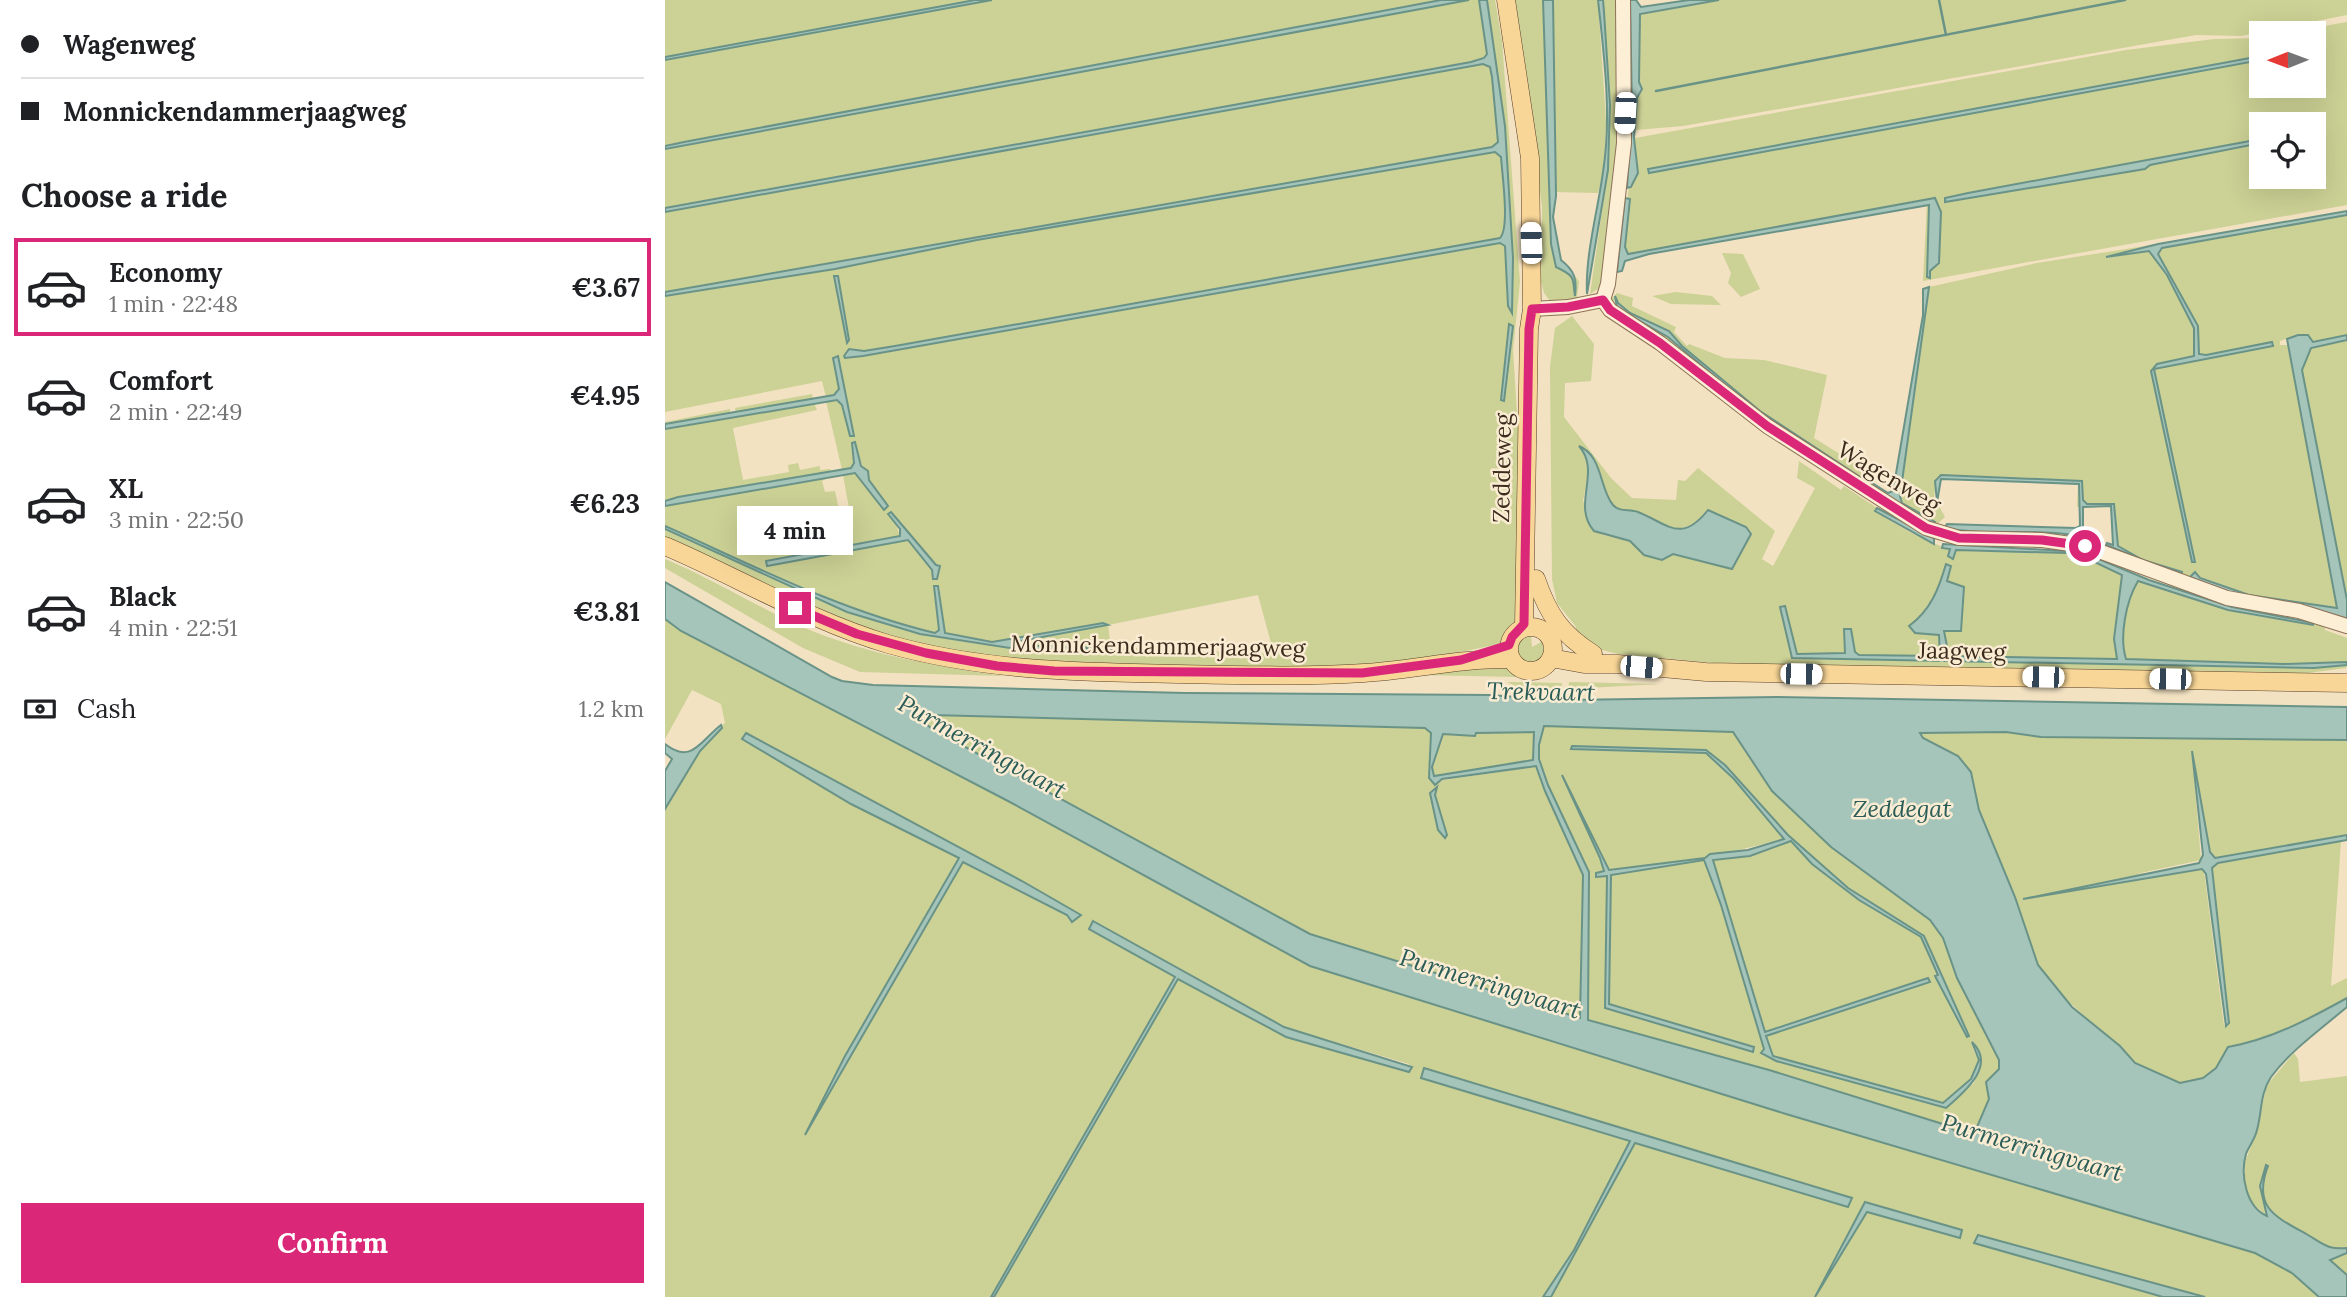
<!DOCTYPE html>
<meta charset="utf-8">
<style>
body{margin:0;font-family:Lora,serif;background:#f6f6f6;color:#202124;height:100vh;display:flex;flex-direction:column;font-size:26px;white-space:nowrap}
*{box-sizing:border-box;margin:0}
p{font-size:23px;color:#757577}
.icon{flex:none;width:38px;height:38px;fill:none;stroke:currentColor;stroke-width:2;stroke-linecap:round;stroke-linejoin:round}
.map{position:relative;flex:1;overflow:hidden}
.sheet{display:flex;flex-direction:column;background:#fff;width:665px}
.sheet>*{flex:none}
.hud{display:grid;align-content:center;height:154px;padding:0 21px;background:#fff}
.needle{width:46px;rotate:269deg}
.buttons{position:absolute;left:1584px;top:21px;display:grid;gap:14px}
.buttons a{display:grid;place-items:center;width:77px;height:77px;border-radius:0px;background:#fff;box-shadow:0 7px 28px #0002;font-size:35px}
.end{position:absolute;width:32px;height:32px;margin:-16px;border:9px solid #db2777;background:#fff;box-shadow:0 0 0 4px #fff}
.from{border-radius:50%}
.bubble{position:absolute;height:49px;border-radius:0px;background:#fff;box-shadow:0 7px 28px #0002;font-size:23px;font-weight:700;line-height:49px;text-align:center}
.car{position:absolute;width:21px;height:42px;margin:-21px -10px;border-radius:9px;box-shadow:0 0 5px 2px #0007;background:linear-gradient(#fff 24%,#345 0 40%,#fff 0 76%,#345 0 86%,#fff 0)}
.hud b{display:flex;align-items:center;gap:24px;height:66px;font-size:26px}
.hud b+b{border-top:2px solid #e0e0e0}
.hud i{width:18px;height:18px;background:#202124}
ul{padding:0;list-style:none}
li{display:flex;align-items:center;gap:21px;height:98px;margin:0 14px 10px;padding:0 7px;border:4px solid transparent;border-radius:0px}
li div{flex:1}
li b{display:block;font-size:26px}
li em{font-style:normal;font-weight:700}
li.on{border-color:#db2777}
li>.icon{width:63px;height:63px;stroke-width:1.5}
h2{padding:0 21px;font-size:32px;line-height:84px}
.pay{display:flex;align-items:center;gap:18px;height:77px;padding:0 21px;font-size:26px}
.pay p{margin-inline-start:auto}
.button{display:flex;gap:14px;margin-top:auto;padding:14px 21px}
.button a{flex:1;height:80px;border-radius:0px;background:#db2777;color:#fff;font-size:28px;font-weight:700;line-height:80px;text-align:center}
main{display:flex;flex:1;min-height:0}
.map>svg:first-child{display:block}
</style>
<main>
<section class="sheet">
<div class="hud">
<b><i class="from"></i>Wagenweg</b>
<b><i></i>Monnickendammerjaagweg</b>
</div>
<h2>Choose a ride</h2>
<ul>
<li class="on"><svg class="icon" aria-label="car" viewBox="0 0 24 24"><path d="M5 17H2v-5l4-1 3-4h7l3 4 3 1v5h-3M9 17h6M6 11h13"/><circle cx="7" cy="17" r="2"/><circle cx="17" cy="17" r="2"/></svg><div><b>Economy</b><p>1 min · 22:48</p></div><em>€3.67</em></li>
<li><svg class="icon" aria-label="car" viewBox="0 0 24 24"><path d="M5 17H2v-5l4-1 3-4h7l3 4 3 1v5h-3M9 17h6M6 11h13"/><circle cx="7" cy="17" r="2"/><circle cx="17" cy="17" r="2"/></svg><div><b>Comfort</b><p>2 min · 22:49</p></div><em>€4.95</em></li>
<li><svg class="icon" aria-label="car" viewBox="0 0 24 24"><path d="M5 17H2v-5l4-1 3-4h7l3 4 3 1v5h-3M9 17h6M6 11h13"/><circle cx="7" cy="17" r="2"/><circle cx="17" cy="17" r="2"/></svg><div><b>XL</b><p>3 min · 22:50</p></div><em>€6.23</em></li>
<li><svg class="icon" aria-label="car" viewBox="0 0 24 24"><path d="M5 17H2v-5l4-1 3-4h7l3 4 3 1v5h-3M9 17h6M6 11h13"/><circle cx="7" cy="17" r="2"/><circle cx="17" cy="17" r="2"/></svg><div><b>Black</b><p>4 min · 22:51</p></div><em>€3.81</em></li>
</ul>
<div class="pay"><svg class="icon" aria-label="cash" viewBox="0 0 24 24"><path d="M3 7h18v10H3z"/><circle cx="12" cy="12" r="2"/></svg>Cash<p>1.2 km</p></div>
<div class="button"><a>Confirm</a></div>
</section>
<div class="map">
<svg width="1682" height="1297" viewBox="0 0 1682 1297">
<rect width="100%" height="100%" fill="#f2e2c2"/>
<g fill="#ccd195" fill-rule="evenodd">
<path d="M 0,0 L 830,0 L 837,41 L 855,282 L 848,350 L 853,429 L 851,627 L 835,644 L 741,663 L 624,668 L 413,665 L 326,659 L 261,646 L 198,628 L 0,538 L 0,506 L 167,476 L 157,481 L 160,492 L 170,491 L 174,510 L 184,508 L 178,475 L 191,473 L 195,476 L 219,509 L 187,444 L 189,463 L 186,468 L 177,470 L 161,401 L 179,398 L 172,369 L 174,392 L 161,397 L 157,381 L 0,412 ZM 847,239 L 848,285 L 843,306 L 840,245 ZM 227,512 L 271,565 L 267,570 L 243,539 L 102,565 L 101,561 L 235,536 ZM 274,586 L 280,633 L 327,642 L 357,637 L 349,642 L 350,645 L 451,649 L 358,650 L 269,637 L 274,630 ZM 593,595 L 609,654 L 446,647 L 443,625 Z"/>
<polygon points="846,0 933,0 941,121 939,171 933,193 888,192 889,230 895,258 914,281 912,298 885,301 879,293 876,281 877,206"/>
<polygon points="938,0 953,0 953,180 936,287 925,294 943,170 941,36"/>
<polygon points="1043,0 1682,0 1682,15 1576,36 1531,35 1018,126 971,130 970,38 975,14"/>
<path d="M 1682,22 L 1682,205 L 1258,281 L 1262,202 L 955,258 L 970,138 L 1461,50 L 1549,39 L 1596,38 L 1596,86 L 1648,86 L 1648,33 L 1620,33 ZM 1596,124 L 1648,124 L 1648,177 L 1596,177 Z"/>
<polygon points="1682,215 1682,335 1648,342 1633,335 1615,341 1615,345 1625,345 1675,617 1593,600 1450,553 1445,506 1412,507 1413,485 1272,477 1269,497 1280,517 1269,527 1269,522 1237,503 1235,496 1264,287 1372,263 1493,244 1441,258 1484,251 1493,254 1497,248"/>
<polygon points="1057,253 1078,254 1095,289 1076,297 1063,283 1066,273"/>
<polygon points="1011,292 1047,296 1056,305 1006,304 987,296"/>
<path d="M 952,293 L 968,298 L 967,306 L 1011,327 L 1009,332 L 1022,346 L 1024,344 L 1060,358 L 1099,360 L 1162,375 L 1149,438 L 1199,469 L 1197,484 L 1102,424 L 998,342 L 950,311 L 946,299 ZM 950,296 L 953,303 L 965,313 L 1004,331 L 1017,346 L 1095,411 L 1195,477 L 1194,480 L 1087,408 L 1003,337 L 973,322 L 949,304 Z"/>
<path d="M 907,316 L 929,344 L 926,381 L 900,383 L 899,417 L 946,478 L 967,498 L 1011,500 L 1013,480 L 1020,481 L 1033,468 L 1110,531 L 1097,559 L 1108,566 L 1150,488 L 1132,478 L 1134,461 L 1176,490 L 1179,486 L 1212,508 L 1210,511 C 1233,526 1258,541 1285,549 L 1289,558 L 1291,550 L 1401,553 L 1415,555 L 1458,575 L 1449,639 L 1453,659 L 1283,656 L 1279,631 L 1281,564 L 1270,597 L 1255,618 L 1250,633 L 1274,635 L 1275,656 L 1194,655 L 1190,652 L 1186,630 L 1179,629 L 1180,653 L 1131,654 L 1120,606 L 1127,658 L 1649,668 L 1682,665 L 1681,668 L 1627,675 L 1070,665 L 953,654 L 937,650 L 910,637 L 911,627 L 892,603 L 887,579 L 885,367 L 890,328 ZM 919,452 C 937,465 936,487 947,503 C 953,512 962,509 971,512 C 999,521 1005,540 1035,519 L 1035,560 L 1008,554 L 997,560 L 979,555 L 965,541 L 938,535 L 918,501 L 923,473 Z"/>
<polygon points="1682,340 1682,600 1637,370 1646,348"/>
<polygon points="147,394 148,399 71,413 70,408"/>
<polygon points="149,403 152,410 68,428 78,480 124,472 123,465 133,463 135,470 155,466 155,470 165,469 166,472 0,501 0,429"/>
<polygon points="65,409 65,414 0,425 0,422"/>
<path d="M 0,559 C 48,579 92,607 140,628 C 204,655 271,666 339,676 L 195,672 L 138,648 L 0,568 Z"/>
<path d="M 1473,581 L 1579,614 L 1659,626 L 1660,630 L 1682,638 L 1682,662 L 1619,664 L 1461,659 C 1454,636 1461,601 1473,581 Z"/>
<path d="M 0,619 L 16,631 L 343,801 L 645,966 L 1121,1114 L 1590,1253 L 1627,1273 L 1654,1297 L 1540,1297 L 1313,1235 L 1310,1243 L 1498,1297 L 886,1297 L 969,1142 L 1183,1207 L 759,1068 L 756,1078 L 965,1141 L 909,1250 L 878,1297 L 329,1297 L 513,979 L 621,1037 L 743,1072 L 744,1064 L 619,1027 L 429,921 L 424,930 L 510,977 L 326,1297 L 0,1297 L 0,809 L 48,731 L 60,723 L 56,704 L 27,690 L 0,739 ZM 82,733 L 357,881 L 416,916 L 404,920 L 402,915 L 298,862 L 149,1119 L 180,1056 L 294,858 L 186,804 L 78,739 ZM 1200,1202 L 1297,1230 L 1202,1212 L 1180,1244 Z"/>
<polygon points="866,635 867,647 878,641 879,653 875,660 866,663 856,660 851,650 854,641"/>
<polygon points="800,665 844,665 853,677 757,675"/>
<polygon points="842,682 897,683 896,690 850,686"/>
<polygon points="904,682 995,684 903,689"/>
<polygon points="266,715 760,728 766,732 764,778 773,781 872,766 880,791 918,875 915,1018 645,934 267,729 260,723"/>
<path d="M 879,726 L 1068,732 L 1107,791 L 1166,847 L 1265,920 L 1278,938 L 1292,978 L 1334,1060 L 1334,1069 L 1321,1082 L 1324,1099 L 1312,1127 L 1293,1133 L 1281,1125 L 923,1020 L 924,872 L 882,785 L 874,759 L 874,745 ZM 907,748 L 1041,750 L 1060,765 L 1123,835 L 1183,888 L 1259,936 L 1304,1035 L 1301,1036 L 1270,976 L 1273,975 L 1256,937 L 1194,900 L 1147,864 L 1126,841 L 1085,856 L 1048,860 L 1100,1032 L 1264,978 L 1101,1036 L 1108,1056 L 1278,1103 L 1306,1079 L 1314,1060 L 1307,1047 L 1317,1060 L 1309,1083 L 1281,1108 L 1111,1061 L 1096,1053 L 1099,1049 L 1043,864 L 1038,860 L 946,875 L 944,1004 L 1089,1048 L 941,1008 L 942,876 L 931,874 L 939,871 L 935,858 L 897,775 L 944,870 L 1041,858 L 1119,839 L 1069,779 L 1041,753 Z"/>
<polygon points="869,732 868,760 770,777 767,767 778,734"/>
<path d="M 1341,732 L 1376,737 L 1682,740 L 1682,835 L 1550,858 L 1545,852 L 1527,751 L 1536,860 L 1471,874 L 1533,868 L 1539,871 L 1559,1025 L 1563,1026 L 1547,868 L 1553,863 L 1676,841 L 1666,986 L 1682,978 L 1682,998 C 1646,1021 1605,1040 1563,1047 L 1551,1068 L 1537,1078 L 1515,1083 L 1470,1063 L 1388,987 L 1373,966 L 1365,945 L 1350,897 L 1293,756 L 1258,738 L 1255,733 Z"/>
<path d="M 1629,1053 L 1633,1059 L 1635,1082 L 1682,1076 L 1682,1248 C 1662,1251 1657,1244 1641,1235 C 1610,1217 1588,1207 1603,1166 C 1590,1183 1597,1198 1603,1217 L 1586,1202 L 1580,1184 L 1580,1162 L 1590,1136 L 1602,1085 Z"/>
<polygon points="1682,1253 1682,1275 1665,1260"/>
</g>
<g fill="#a5c4ba" stroke="#6a9388" stroke-width="2" fill-rule="evenodd">
<polygon points="310,0 327,0 0,60 0,57"/>
<polygon points="776,0 804,0 0,149 0,146 19,142"/>
<path d="M 814,0 L 822,0 L 840,126 L 848,258 L 847,313 L 843,306 L 840,246 L 835,243 L 198,356 L 180,358 L 179,356 L 184,349 L 199,351 L 230,346 L 835,238 C 845,228 837,173 836,157 L 830,152 L 312,240 L 170,269 L 0,296 L 0,292 L 827,147 L 833,142 L 827,77 L 825,67 L 818,64 L 0,212 L 0,208 L 806,62 L 819,58 L 822,54 Z"/>
<path d="M 878,0 L 888,0 L 891,196 L 888,217 L 896,260 C 910,271 912,279 910,296 C 907,278 912,277 891,267 L 886,244 Z"/>
<path d="M 933,0 L 938,0 L 939,12 L 945,105 L 943,170 L 922,294 C 920,255 933,210 938,172 C 947,116 939,55 933,0 Z"/>
<polygon points="965,0 971,0 976,7 1024,0 1054,0 975,14 974,82 977,89 972,98 969,138 973,173 966,187 962,188 967,109"/>
<polygon points="1596,56 1596,60 984,173 983,169"/>
<polygon points="1596,139 1596,143 1485,165 1480,169 1280,202 1280,198 1303,193"/>
<polygon points="960,198 965,199 960,247 963,254 1270,198 1276,212 1274,263 1265,271 1265,278 1262,277 1264,205 984,254 960,261 957,271 952,272"/>
<polygon points="1682,211 1682,215 1497,248 1493,254 1533,326 1534,354 1541,355 1607,342 1608,346 1489,369 1530,562 1527,562 1486,371 1492,364 1529,356 1529,328 1502,275 1484,251 1441,257 1493,244"/>
<polygon points="169,276 173,276 184,340 182,343"/>
<polygon points="1264,287 1235,496 1237,503 1270,522 1269,525 1204,485 1207,483 1223,493 1228,491 1258,315 1258,289"/>
<polygon points="950,296 953,303 965,313 1004,331 1017,346 1095,411 1195,477 1194,480 1087,408 1003,337 952,308"/>
<polygon points="844,324 848,326 839,401 836,400"/>
<polygon points="1633,335 1643,335 1648,342 1682,335 1682,340 1646,348 1637,370 1682,600 1682,619 1567,594 1525,577 1530,572 1535,578 1584,595 1672,608 1622,339"/>
<polygon points="173,356 189,436 185,436 177,405 172,400 0,429 0,424 169,395 174,389 168,358"/>
<polygon points="190,442 196,466 203,471 204,480 223,506 219,510 190,473 0,506 0,501 13,497 186,468 189,463 187,443"/>
<path d="M 914,446 C 938,456 934,488 948,505 C 954,512 964,509 973,512 C 1003,524 1016,544 1043,510 L 1081,527 L 1086,534 L 1067,569 L 1008,554 L 997,560 L 979,555 L 965,541 L 929,531 C 906,505 937,472 914,446 Z"/>
<path d="M 1276,475 L 1417,481 L 1418,500 L 1422,504 L 1449,504 L 1453,546 L 1478,560 L 1517,572 L 1516,575 L 1441,545 L 1442,543 L 1448,545 L 1446,506 L 1418,507 L 1418,532 L 1434,542 C 1384,524 1331,538 1279,528 L 1282,524 L 1411,528 L 1415,526 L 1414,484 L 1276,479 L 1272,502 L 1270,481 Z"/>
<polygon points="1212,508 1269,538 1269,544 1210,511"/>
<polygon points="226,512 271,565 275,566 272,579 268,579 267,570 243,540 102,566 101,561 235,536 235,529 223,514"/>
<path d="M 0,526 C 89,566 174,610 270,633 L 274,630 L 269,586 L 273,586 L 280,633 L 327,642 L 438,623 L 443,625 L 350,642 L 350,645 L 455,649 L 358,650 L 255,634 L 182,612 L 0,529 Z"/>
<path d="M 1278,544 L 1417,552 L 1484,580 L 1567,607 L 1649,623 L 1648,625 L 1563,610 L 1473,581 C 1461,601 1454,637 1461,659 L 1619,664 L 1682,662 L 1682,665 L 1649,668 L 1127,658 L 1115,607 L 1120,606 L 1132,654 L 1180,653 L 1179,629 L 1186,629 L 1190,652 L 1194,655 L 1275,656 L 1274,635 L 1250,633 L 1244,626 C 1266,610 1274,588 1281,564 L 1286,566 L 1282,581 L 1299,587 L 1296,631 L 1279,631 L 1284,656 L 1452,659 L 1449,639 L 1457,575 L 1415,555 L 1401,553 L 1291,550 L 1288,559 L 1283,556 L 1285,549 L 1277,548 Z"/>
<path d="M 0,582 L 167,677 L 177,681 L 208,685 L 520,693 L 824,695 L 900,700 L 1112,697 L 1682,707 L 1682,740 L 1376,737 L 1341,732 L 1255,733 L 1258,738 L 1293,756 L 1306,772 L 1314,810 L 1350,897 L 1373,965 L 1407,1007 L 1455,1046 L 1470,1063 L 1515,1083 L 1538,1078 L 1551,1068 L 1563,1047 C 1607,1039 1644,1019 1682,998 L 1682,1007 C 1656,1029 1626,1050 1606,1077 C 1595,1093 1597,1112 1592,1130 C 1590,1139 1584,1146 1581,1154 C 1575,1175 1581,1207 1602,1216 L 1595,1186 L 1601,1165 L 1603,1166 C 1587,1208 1611,1217 1643,1235 C 1658,1244 1663,1250 1682,1248 L 1682,1253 L 1665,1260 L 1682,1275 L 1682,1297 L 1654,1297 L 1627,1273 L 1590,1253 L 1121,1114 L 645,966 L 343,801 L 16,631 L 0,619 ZM 266,715 L 760,728 L 766,733 L 764,778 L 770,785 L 777,779 L 871,766 L 880,791 L 918,875 L 915,1018 L 645,934 L 267,729 L 260,723 ZM 879,726 L 1068,732 L 1107,791 L 1166,847 L 1265,920 L 1278,938 L 1292,978 L 1334,1060 L 1334,1069 L 1321,1082 L 1324,1099 L 1312,1127 L 1293,1133 L 1281,1125 L 1104,1070 L 923,1020 L 924,872 L 883,785 L 874,759 L 874,745 ZM 869,732 L 868,760 L 769,776 L 767,767 L 778,734 L 810,736 L 811,733 Z"/>
<path d="M 56,725 L 57,728 L 35,751 L 0,809 L 0,771 L 7,759 L 0,753 L 0,744 C 27,765 35,741 56,725 Z"/>
<polygon points="81,733 357,881 416,915 407,922 402,915 298,862 140,1135 180,1056 294,858 186,804 77,739"/>
<path d="M 907,746 L 1041,750 L 1060,765 L 1123,835 L 1183,888 L 1259,936 L 1304,1036 L 1302,1037 L 1270,976 L 1273,975 L 1256,937 L 1194,900 L 1147,864 L 1126,841 L 1085,856 L 1048,860 L 1100,1032 L 1263,978 L 1265,982 L 1101,1036 L 1108,1056 L 1278,1103 L 1306,1079 L 1314,1060 L 1307,1042 C 1332,1066 1299,1092 1281,1108 L 1111,1061 L 1096,1053 L 1099,1049 L 1056,905 L 1039,860 L 946,875 L 944,1004 L 1089,1047 L 1088,1052 L 940,1008 L 942,876 L 931,877 L 931,873 L 939,871 L 935,858 L 897,775 L 944,870 L 1040,858 L 1045,854 L 1083,850 L 1119,839 L 1069,779 L 1041,753 L 906,749 Z"/>
<polygon points="1527,751 1545,852 1550,858 1682,835 1682,840 1553,863 1547,868 1564,1023 1561,1026 1541,874 1537,869 1358,899 1534,863 1538,855"/>
<polygon points="772,787 770,795 782,835 780,838 773,830 765,793"/>
<polygon points="428,921 619,1027 747,1067 744,1072 621,1037 513,979 329,1297 326,1297 510,977 424,929"/>
<polygon points="759,1068 1187,1198 1183,1207 970,1143 886,1297 878,1297 909,1250 965,1141 756,1078"/>
<polygon points="1200,1202 1297,1230 1295,1238 1202,1212 1150,1297"/>
<polygon points="1313,1235 1540,1297 1498,1297 1309,1243"/>
</g>
<g fill="none" stroke-linecap="round" stroke-linejoin="round">
<g stroke="#6a9388" stroke-width="2.5">
<polyline points="1274,0 1281,35"/>
<polyline points="991,91 1460,0"/>
</g>
<defs>
<g id="minor">
<polyline points="938,300 945,310 995,343 1102,426 1261,528 1294,538 1377,540 1420,546 1562,598 1634,611 1682,626"/>
<polyline points="938,300 943,284 959,143 958,0"/>
<polyline points="867,309 903,307 938,300"/>
</g>
<g id="major">
<polyline points="841,0 865,158 867,309 864,329 859,627"/>
<path d="M 0,546 C 75,578 145,621 223,644 C 318,671 415,672 513,674 C 575,675 637,677 699,673 C 748,670 796,658 846,659"/>
<path d="M 871,579 C 883,614 896,634 928,654"/>
<circle cx="866" cy="649" r="22"/>
<polyline points="886,658 919,664 953,664 1041,672 1682,683"/>
</g>
</defs>
<use href="#minor" stroke="#8e7257" stroke-width="16"/>
<use href="#major" stroke="#5b402c" stroke-width="19"/>
<use href="#minor" stroke="#fcefd6" stroke-width="14"/>
<use href="#major" stroke="#f8d697" stroke-width="18"/>
</g>
<g fill="none" stroke-linecap="round" stroke-linejoin="round">
<polyline stroke="#db2777" stroke-width="9" points="130,608 192,634 261,653 332,666 389,671 697,673 796,660 844,645 847,637 859,624 864,329 867,309 903,307 938,300 945,310 995,343 1102,426 1261,528 1294,538 1377,540 1420,546"/>
</g>
<g text-anchor="middle" stroke-width="5" stroke-linejoin="round" paint-order="stroke">
<g font-size="23" fill="#3c2b1d" stroke="#f9ecd2">
<text transform="translate(837 468) rotate(-89)" y="8">Zeddeweg</text>
<text transform="translate(1224 477) rotate(31)" y="8">Wagenweg</text>
<text transform="translate(493 646) rotate(1)" y="8">Monnickendammerjaagweg</text>
<text transform="translate(1297 651) rotate(1)" y="8">Jaagweg</text>
</g>
<g font-size="24" font-style="italic" fill="#2b5d58" stroke="#f9ecd2">
<text transform="translate(876 692) rotate(1)" y="8">Trekvaart</text>
<text transform="translate(317 747) rotate(29)" y="8">Purmerringvaart</text>
<text x="1237" y="817">Zeddegat</text>
<text transform="translate(825 984) rotate(17)" y="8">Purmerringvaart</text>
<text transform="translate(1367 1148) rotate(16)" y="8">Purmerringvaart</text>
</g>
</g>
</svg>
<div class="buttons">
<a><svg class="needle" viewBox="-14 -14 28 28"><path d="M0-13l5 13h-10z" fill="#e53935"/><path d="M0 13l5-13h-10z" fill="#757577"/></svg></a>
<a><svg class="icon" aria-label="locate" viewBox="0 0 24 24"><circle cx="12" cy="12" r="6"/><path d="M12 2v4M12 18v4M2 12h4M18 12h4"/></svg></a>
</div>
<i class="end from" style="left:1420px;top:546px"></i>
<i class="end" style="left:130px;top:608px"></i>
<div class="bubble" style="left:72px;top:506px;width:116px">4 min</div>
<i class="car" style="left:960px;top:113px;rotate:183deg"></i>
<i class="car" style="left:866px;top:243px;rotate:358deg"></i>
<i class="car" style="left:976px;top:667px;rotate:95deg"></i>
<i class="car" style="left:1136px;top:674px;rotate:91deg"></i>
<i class="car" style="left:1378px;top:677px;rotate:271deg"></i>
<i class="car" style="left:1505px;top:679px;rotate:271deg"></i>
</div>
</main>
